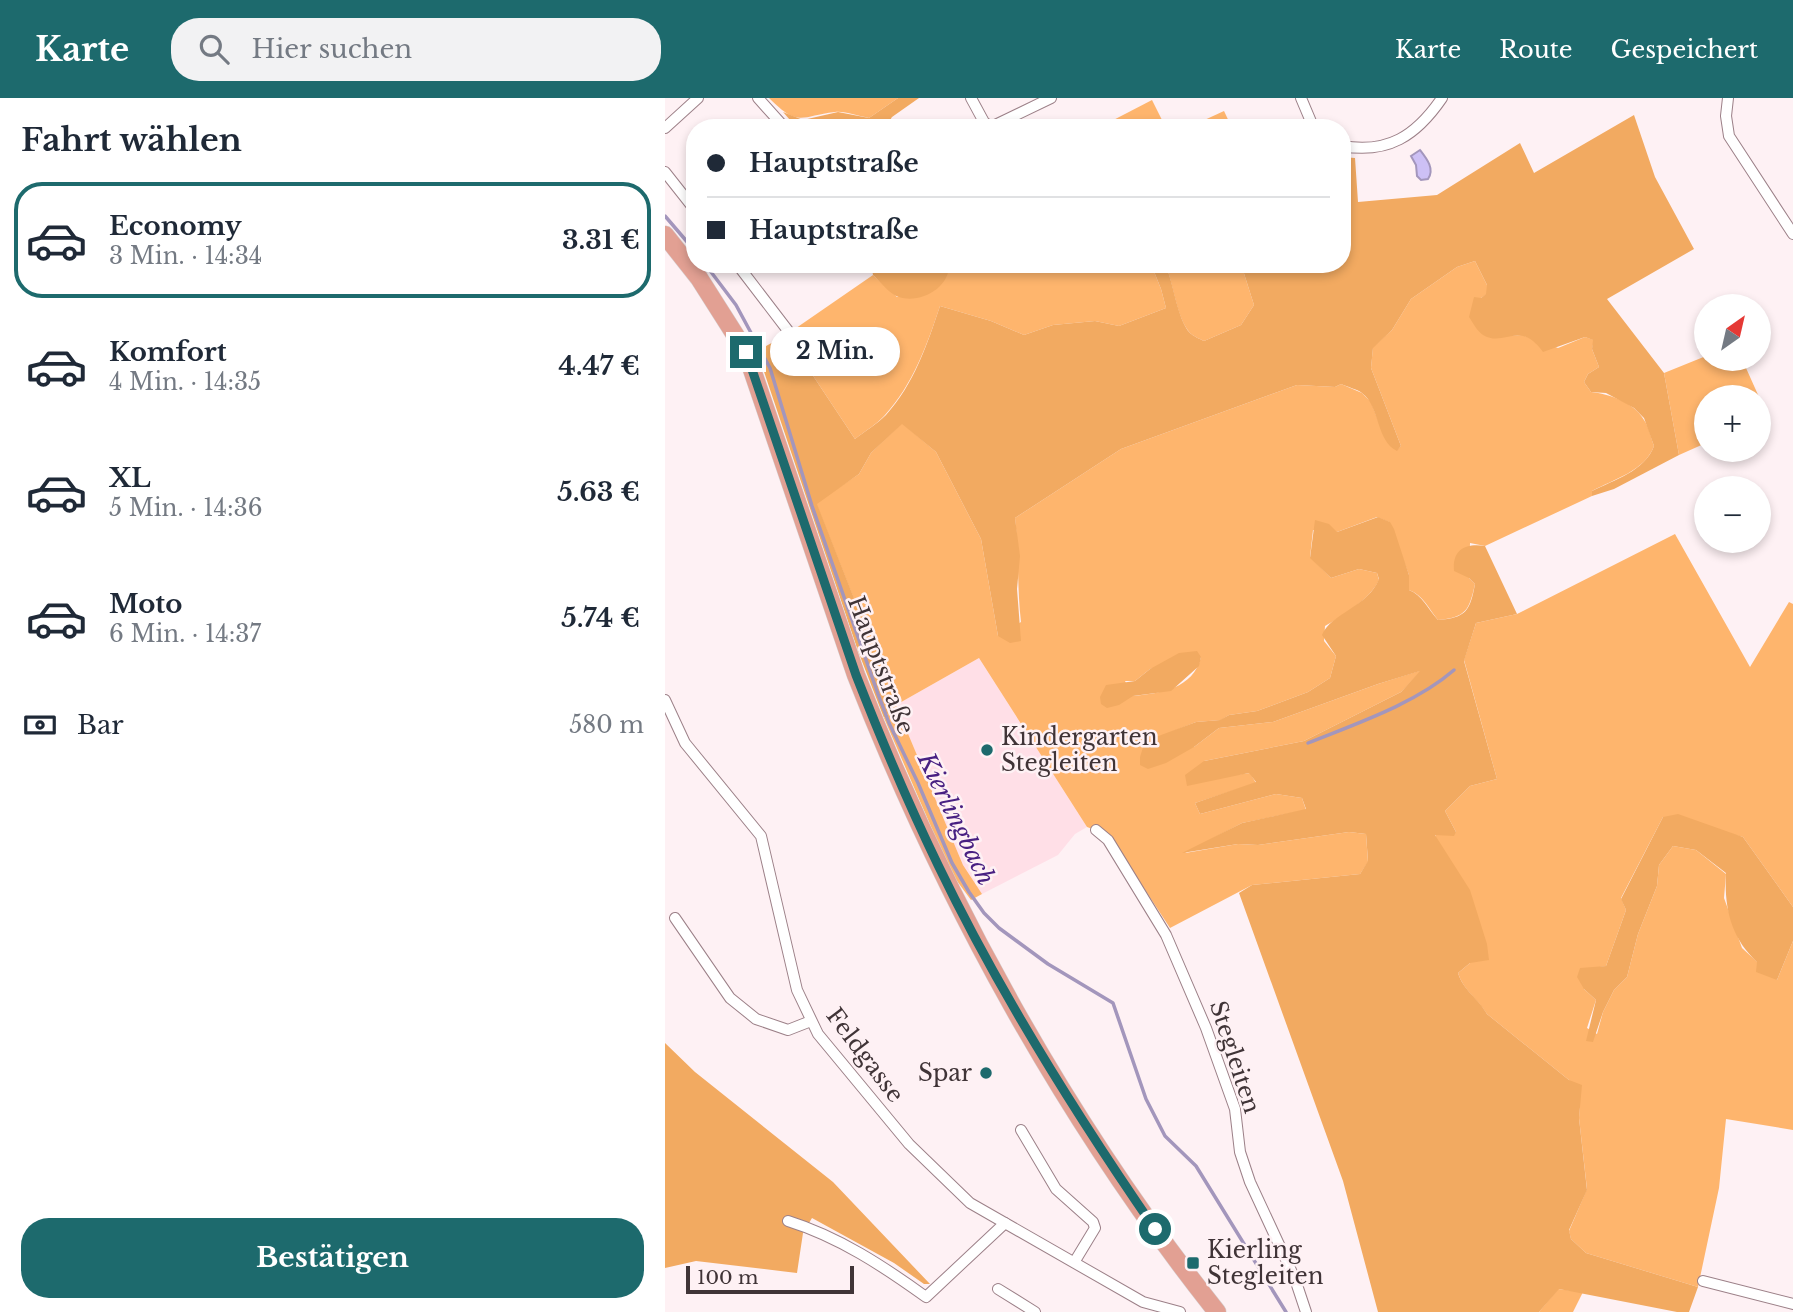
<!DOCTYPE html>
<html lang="de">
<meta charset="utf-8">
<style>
body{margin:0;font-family:"Libre Baskerville",serif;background:#f2f2f3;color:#1f2937;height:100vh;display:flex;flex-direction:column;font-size:26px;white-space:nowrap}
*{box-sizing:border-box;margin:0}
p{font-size:23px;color:#747a83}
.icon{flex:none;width:38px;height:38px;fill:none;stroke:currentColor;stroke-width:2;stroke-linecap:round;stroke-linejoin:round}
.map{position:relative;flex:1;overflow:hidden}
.details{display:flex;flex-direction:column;background:#fff;width:665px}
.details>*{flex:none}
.top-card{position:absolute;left:21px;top:21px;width:665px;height:154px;border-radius:28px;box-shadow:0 4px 10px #0003;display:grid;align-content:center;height:154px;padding:0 21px;background:#fff}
.needle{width:46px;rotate:34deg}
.fabs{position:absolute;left:1029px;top:196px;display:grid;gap:14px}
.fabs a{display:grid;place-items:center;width:77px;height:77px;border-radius:50%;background:#fff;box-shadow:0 4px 10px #0003;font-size:35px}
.scale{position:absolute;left:21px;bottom:18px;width:168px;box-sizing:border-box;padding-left:7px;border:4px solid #403437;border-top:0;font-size:19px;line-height:24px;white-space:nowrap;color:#403437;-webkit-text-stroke:5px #fef1f4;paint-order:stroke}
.end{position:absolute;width:32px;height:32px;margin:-16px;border:9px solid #1d6a6d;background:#fff;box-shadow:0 0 0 4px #fff}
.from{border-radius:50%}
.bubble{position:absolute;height:49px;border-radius:24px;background:#fff;box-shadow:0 4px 10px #0003;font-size:23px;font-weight:800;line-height:49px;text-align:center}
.top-card b{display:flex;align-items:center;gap:24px;height:66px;font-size:26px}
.top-card b+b{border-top:2px solid #e0e1e3}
.top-card i{width:18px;height:18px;background:#1f2937}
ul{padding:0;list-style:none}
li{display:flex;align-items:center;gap:21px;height:116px;margin:0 14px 10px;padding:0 7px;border:4px solid transparent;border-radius:28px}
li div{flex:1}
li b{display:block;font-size:26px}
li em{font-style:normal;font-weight:800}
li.current{border-color:#1d6a6d}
li>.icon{width:63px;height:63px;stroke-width:1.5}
h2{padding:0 21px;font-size:32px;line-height:84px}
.pay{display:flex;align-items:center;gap:18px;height:77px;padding:0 21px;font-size:26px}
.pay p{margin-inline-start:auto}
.action{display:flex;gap:14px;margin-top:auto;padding:14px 21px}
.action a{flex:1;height:80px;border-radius:28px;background:#1d6a6d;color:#fff;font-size:28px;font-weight:800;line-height:80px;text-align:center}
header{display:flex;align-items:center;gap:42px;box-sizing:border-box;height:98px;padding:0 35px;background:#1d6a6d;color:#fff}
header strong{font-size:33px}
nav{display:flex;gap:38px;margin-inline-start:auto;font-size:24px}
.search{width:490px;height:63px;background:#f2f2f3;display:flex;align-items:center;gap:18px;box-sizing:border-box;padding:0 24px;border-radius:28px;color:#747a83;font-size:26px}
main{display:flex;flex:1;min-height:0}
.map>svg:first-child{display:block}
</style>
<header>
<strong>Karte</strong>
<div class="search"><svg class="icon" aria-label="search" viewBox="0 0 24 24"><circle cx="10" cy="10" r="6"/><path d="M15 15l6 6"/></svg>Hier suchen</div>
<nav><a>Karte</a><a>Route</a><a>Gespeichert</a></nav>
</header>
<main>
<section class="details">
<h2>Fahrt wählen</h2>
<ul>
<li class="current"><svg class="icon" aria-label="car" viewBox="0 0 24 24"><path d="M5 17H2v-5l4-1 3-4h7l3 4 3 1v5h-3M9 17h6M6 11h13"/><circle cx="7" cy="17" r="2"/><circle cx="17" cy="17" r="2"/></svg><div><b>Economy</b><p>3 Min. · 14:34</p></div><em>3.31 €</em></li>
<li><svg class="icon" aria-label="car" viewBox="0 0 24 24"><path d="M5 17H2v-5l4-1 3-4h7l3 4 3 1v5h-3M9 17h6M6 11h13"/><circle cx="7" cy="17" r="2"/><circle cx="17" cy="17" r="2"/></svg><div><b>Komfort</b><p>4 Min. · 14:35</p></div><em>4.47 €</em></li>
<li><svg class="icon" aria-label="car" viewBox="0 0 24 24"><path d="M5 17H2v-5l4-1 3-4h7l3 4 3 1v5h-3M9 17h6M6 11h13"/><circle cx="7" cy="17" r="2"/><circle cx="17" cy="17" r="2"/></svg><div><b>XL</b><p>5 Min. · 14:36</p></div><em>5.63 €</em></li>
<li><svg class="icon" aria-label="car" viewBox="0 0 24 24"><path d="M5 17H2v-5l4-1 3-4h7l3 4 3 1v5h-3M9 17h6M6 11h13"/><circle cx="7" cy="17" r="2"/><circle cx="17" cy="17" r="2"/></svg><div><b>Moto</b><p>6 Min. · 14:37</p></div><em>5.74 €</em></li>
</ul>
<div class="pay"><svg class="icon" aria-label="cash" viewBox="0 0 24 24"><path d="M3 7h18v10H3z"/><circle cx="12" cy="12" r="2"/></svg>Bar<p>580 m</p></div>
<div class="action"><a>Bestätigen</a></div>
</section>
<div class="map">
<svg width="1128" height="1214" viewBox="0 0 1128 1214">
<rect width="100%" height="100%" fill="#fef1f4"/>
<polygon fill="#ffdfe7" points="314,560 422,729 410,736 393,757 317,796 298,767 231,607"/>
<g fill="#feb56d" fill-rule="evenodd">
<path d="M 104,0 L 233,0 L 204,20 C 193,18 180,13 170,14 C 135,18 134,30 104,0 Z"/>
<polygon points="487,2 501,30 433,30"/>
<polygon points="559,13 567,30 522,30"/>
<path d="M 810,163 L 822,187 L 822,196 L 816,200 L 843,238 L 857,237 L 893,250 L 920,239 L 929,242 L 927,251 L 934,269 L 923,276 L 919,284 L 926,294 C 944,296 969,304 979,322 C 984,329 986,340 989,348 C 980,373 949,381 927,393 L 927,398 L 820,448 L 805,445 L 804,480 L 810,486 C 804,513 801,519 773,522 C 764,511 758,497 744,492 L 744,477 L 724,424 L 712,419 L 672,434 L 648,432 L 645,459 L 666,480 L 694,471 L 712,475 L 714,482 C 706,500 678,518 660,528 L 659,543 L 671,558 L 665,580 L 643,594 L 592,613 L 564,617 L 556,622 L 531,624 L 489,641 L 529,649 L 554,630 L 608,624 L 713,586 L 757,572 L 736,594 L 639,643 L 539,663 L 562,678 L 585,675 L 591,685 L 530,705 L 535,716 L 611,696 L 637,700 L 641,712 L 577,725 L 520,755 L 573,746 L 593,747 L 684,734 L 701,736 L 703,764 L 695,776 L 587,787 L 505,830 L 444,737 L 422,729 L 314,560 L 231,607 L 298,767 L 317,796 L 306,802 L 286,775 L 219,620 L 231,607 L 151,405 L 194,376 L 206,355 L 237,325 L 271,354 L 316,441 L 333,538 L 356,524 C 352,489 354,455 350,420 L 456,351 L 632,287 L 670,289 L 676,286 L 697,295 L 706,304 L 719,338 L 732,352 L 736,348 L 706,270 L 708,249 L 727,232 L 746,201 L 792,169 ZM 536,559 C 528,591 496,595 468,598 L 460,583 L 470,583 L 485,571 Z"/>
<path d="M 284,166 L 486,166 L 496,191 L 501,210 L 454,228 L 430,223 L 388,227 L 359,237 L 326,223 L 275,208 C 262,247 248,286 220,317 C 212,326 200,333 190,341 L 121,237 L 208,177 L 232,199 L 285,172 Z"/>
<path d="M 500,166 L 576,166 L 589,207 L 576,227 L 539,243 C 535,241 528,238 525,235 C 511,219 509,186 500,166 Z"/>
<polygon points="1041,258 1041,261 1077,261 1094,299 1041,299 1041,345 1014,357 999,275"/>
<path d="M 1010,436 L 1085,569 L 1124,504 L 1128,506 L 1128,809 L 1078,739 L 998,719 L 956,800 L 961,812 L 941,868 L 935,869 L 919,891 L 931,902 L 922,930 L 932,936 L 938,914 L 949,892 L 962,879 L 973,836 L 992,788 L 994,767 L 1008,748 L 1031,752 L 1061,776 L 1059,800 L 1077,850 L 1112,882 L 1128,843 L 1128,1032 L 1061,1021 L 1054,1090 L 1033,1189 L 921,1155 L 906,1141 L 904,1133 L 922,1091 L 914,1020 L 915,1005 L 904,982 L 822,916 C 813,901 798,892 793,875 L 805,865 L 770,736 L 779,737 L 791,734 L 780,713 L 805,688 L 832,681 L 799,562 L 811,525 L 852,516 Z"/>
<polygon points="893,1191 918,1194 908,1214 874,1214"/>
</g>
<g fill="#f2aa61">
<polygon points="233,0 254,0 227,19 220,30 132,30 118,14 138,22 173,14 204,20"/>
<path d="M 969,17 L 990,79 L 1029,151 L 942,201 L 999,275 L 1014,357 L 949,391 L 927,398 L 927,393 C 949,382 980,373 989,348 L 979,320 L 969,310 L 941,295 L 926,294 L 919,284 L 923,276 L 934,269 L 927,251 L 928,242 L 920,239 L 878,254 C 854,221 840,250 818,237 C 812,233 808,225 804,219 L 809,199 L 816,200 L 821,196 L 822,187 L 810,163 L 792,169 L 746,201 L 727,232 L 708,250 L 706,270 L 736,348 L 732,353 C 711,343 715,308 697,295 C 692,291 682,289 676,286 L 670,289 L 632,287 L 456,351 L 350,420 L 355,458 L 352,491 L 356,543 L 345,545 L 333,538 L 316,441 L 271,354 L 237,326 L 206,355 L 194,376 L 152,406 L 231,607 L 219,620 L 193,553 L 92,253 L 121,237 L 190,341 C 200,333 212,326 221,317 C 249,286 262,247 275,208 L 326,223 L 359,237 L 388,227 L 430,223 L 454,228 L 501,210 L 496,191 L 486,166 L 500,166 C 509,185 512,221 525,235 C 528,238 535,241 539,243 L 576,227 L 589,207 L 576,166 L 677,166 L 677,59 L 690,60 L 693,104 L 772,97 L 855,45 L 869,75 Z"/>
<path d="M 206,166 L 284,166 C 285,190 255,206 234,199 C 225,197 215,183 208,177 Z"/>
<path d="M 713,419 L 725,424 L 729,431 L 744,477 L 744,492 C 757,497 763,511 773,522 C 801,520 805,513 810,486 L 804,480 L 789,473 C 787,451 801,445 820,448 L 852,516 L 811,525 L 799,563 L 832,681 L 805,688 L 780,713 L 791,734 L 789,738 L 770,737 L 805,792 L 822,846 L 824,862 L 805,865 L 793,875 C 798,892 814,901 822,916 L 904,982 L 917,987 L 914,1020 L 922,1092 L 904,1132 L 906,1141 L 921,1155 L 1033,1189 L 1024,1214 L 1012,1214 L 894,1191 L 874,1214 L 713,1214 L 678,1083 L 574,795 L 587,787 L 695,776 L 703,763 L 701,736 L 684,734 L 593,747 L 573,746 L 517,755 L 577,725 L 641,711 L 637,700 L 611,696 L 535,716 L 530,705 L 591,684 L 584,675 L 522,688 L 520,677 L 539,663 L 639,643 L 736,594 L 755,573 L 713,586 L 608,624 L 554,630 L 529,649 L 501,665 L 483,671 L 475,667 L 475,659 L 480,643 L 531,624 L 555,622 L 564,617 L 592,613 L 643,594 L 665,580 L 671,558 L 657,537 C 666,515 703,509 714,481 L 712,475 L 694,471 L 666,480 L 645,460 L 650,422 L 664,426 L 672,434 Z"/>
<polygon points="532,553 536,559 534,568 506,593 468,598 454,607 442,610 436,606 435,599 441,587 470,583 485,571 514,555"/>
<path d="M 1013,716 L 1078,739 L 1128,809 L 1128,843 L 1112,882 L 1091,874 L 1092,864 C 1066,840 1059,810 1061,775 L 1031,752 L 1008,748 L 994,767 L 992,788 L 973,836 L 962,879 L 949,892 L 938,914 L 928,944 L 921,943 L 931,902 L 919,891 L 912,879 L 915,870 L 941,868 L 961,812 L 956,801 L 998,719 Z"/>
<polygon points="0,945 30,974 168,1084 265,1186 259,1186 229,1165 147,1120 138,1135 132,1175 31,1163 0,1170"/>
</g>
<path fill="#cdc0f5" stroke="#a396bc" stroke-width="2" d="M 755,52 C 762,61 770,71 763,81 L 756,82 L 752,78 L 751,67 L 746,58 Z"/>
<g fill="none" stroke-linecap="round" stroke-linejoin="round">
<g stroke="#a396bc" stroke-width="3.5">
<polyline points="0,118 30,153"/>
<polyline points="40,166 71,207 105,270 147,408 213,596 224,625 253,685 287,765 304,794 319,815 334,830 383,866 448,905 481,1001 500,1038 531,1068 621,1214"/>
<path d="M 643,645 C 690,626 750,606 789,572"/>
</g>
<defs>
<g id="street">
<polyline points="93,0 120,30"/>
<polyline points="306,0 319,24 327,30"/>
<polyline points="636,0 647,26 651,30"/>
<polyline points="1063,0 1061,18 1064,38 1128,136"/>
<polyline points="0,30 33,0"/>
<polyline points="324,30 386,0"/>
<path d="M 677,48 C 723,56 751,38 777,0"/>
<polyline points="0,74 30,112"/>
<polyline points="72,166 124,234"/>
<polyline points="0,602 20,645 96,738 132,892 153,936 244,1046 305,1105 478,1204 515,1214"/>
<polyline points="431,732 443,742 501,837 541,930 570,1011 575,1054 585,1084 630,1181 641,1214"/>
<polyline points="10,820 65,900 91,921 123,932 146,923"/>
<polyline points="356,1032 391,1091 428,1124 430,1130 410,1163"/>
<path d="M 123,1123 C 174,1139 218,1168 261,1199 L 340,1125"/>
<polyline points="1038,1183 1128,1206"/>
<polyline points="333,1191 370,1214"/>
</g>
<path id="primary" d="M 0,137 L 34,180 L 81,254 L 191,577 C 279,802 401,1024 552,1214"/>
</defs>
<use href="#street" stroke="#9c8088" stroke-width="12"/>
<use href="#primary" stroke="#d5d2d3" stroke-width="19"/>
<use href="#street" stroke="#fff" stroke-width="10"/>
<use href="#primary" stroke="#e2a093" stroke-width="18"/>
</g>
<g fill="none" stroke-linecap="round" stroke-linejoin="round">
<path stroke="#1d6a6d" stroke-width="9" d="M 81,254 L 191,577 C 216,641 243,705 273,767 C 334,894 410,1015 490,1131"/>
</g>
<g fill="#1d6a6d" stroke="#fef1f4" stroke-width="2.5">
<circle cx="322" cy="652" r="7"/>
<circle cx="321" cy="975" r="7"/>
<rect x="521" y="1158" width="14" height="14" rx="3.5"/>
</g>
<g text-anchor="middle" stroke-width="5" stroke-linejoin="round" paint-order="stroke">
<g font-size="23" fill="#403437" stroke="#fef1f4">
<text transform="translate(216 567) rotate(69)" y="8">Hauptstraße</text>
<text transform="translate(200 957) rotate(53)" y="8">Feldgasse</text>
<text transform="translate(570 959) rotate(72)" y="8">Stegleiten</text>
</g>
<g font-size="23" fill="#403437" stroke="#fef1f4" text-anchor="start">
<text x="336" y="647">Kindergarten<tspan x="336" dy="26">Stegleiten</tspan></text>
<text x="307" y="983" text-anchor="end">Spar</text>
<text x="542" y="1160">Kierling<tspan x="542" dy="26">Stegleiten</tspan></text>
</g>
<g font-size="24" font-style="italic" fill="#482082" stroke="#fef1f4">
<text transform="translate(291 721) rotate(64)" y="8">Kierlingbach</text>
</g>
</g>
</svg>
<div class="fabs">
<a><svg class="needle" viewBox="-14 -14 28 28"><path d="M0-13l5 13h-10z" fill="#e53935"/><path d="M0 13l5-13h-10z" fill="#747a83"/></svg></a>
<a>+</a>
<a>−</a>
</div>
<div class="scale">100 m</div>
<i class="end from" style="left:490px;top:1131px"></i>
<i class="end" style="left:81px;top:254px"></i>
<div class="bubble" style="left:105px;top:229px;width:130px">2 Min.</div>
<div class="top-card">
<b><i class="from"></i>Hauptstraße</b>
<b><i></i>Hauptstraße</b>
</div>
</div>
</main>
